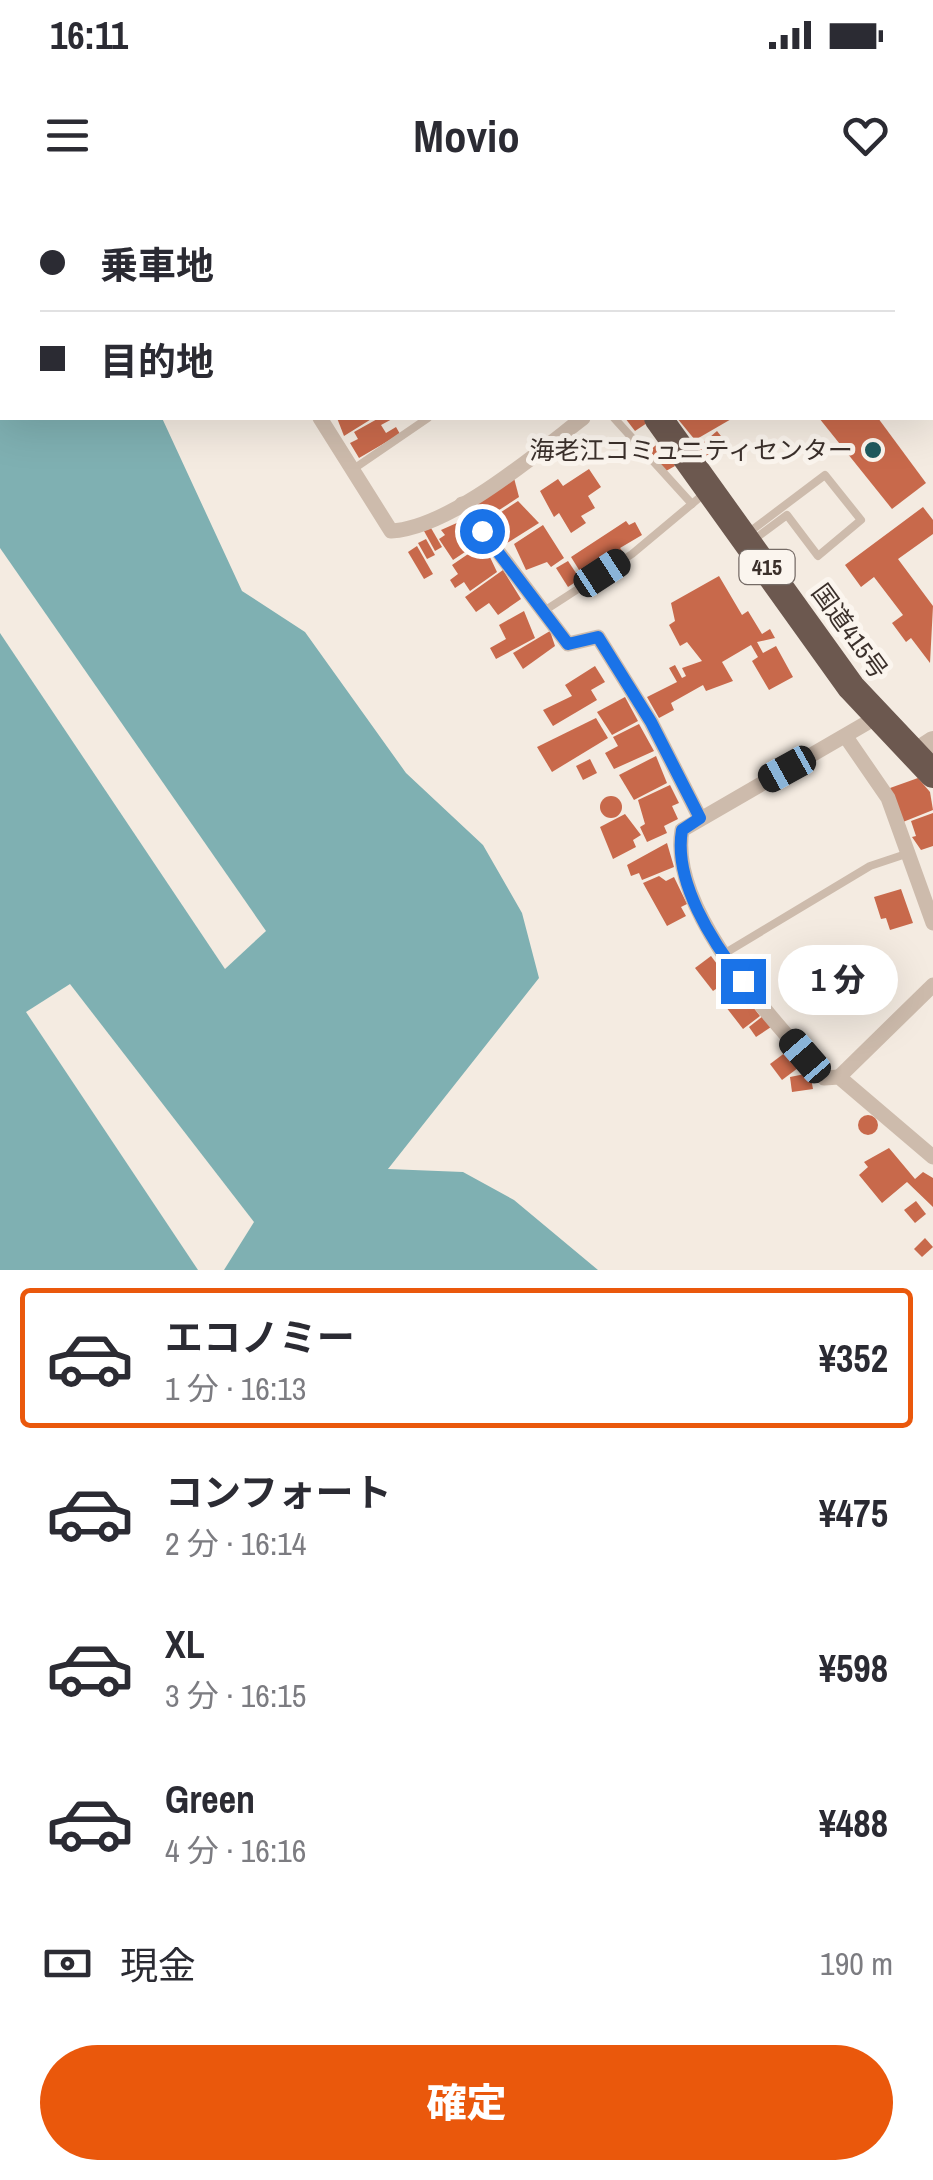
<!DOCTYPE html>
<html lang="ja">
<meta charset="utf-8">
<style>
body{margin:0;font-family:"Archivo Narrow","Noto Sans JP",sans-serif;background:#f2f2f3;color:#2b2b33;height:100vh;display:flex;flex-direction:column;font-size:38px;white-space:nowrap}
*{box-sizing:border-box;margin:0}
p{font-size:32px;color:#7c7c81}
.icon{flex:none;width:55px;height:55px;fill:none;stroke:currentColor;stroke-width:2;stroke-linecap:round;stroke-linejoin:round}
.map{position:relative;height:1070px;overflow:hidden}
.side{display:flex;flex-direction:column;background:#fff;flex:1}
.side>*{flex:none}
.banner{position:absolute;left:0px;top:0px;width:935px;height:220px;box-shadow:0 10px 40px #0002;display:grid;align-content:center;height:220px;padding:0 40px;background:#fff}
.end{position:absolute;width:45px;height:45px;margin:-22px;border:12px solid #1a73e8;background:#fff;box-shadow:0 0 0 5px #fff}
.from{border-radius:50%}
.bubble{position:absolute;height:70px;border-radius:35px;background:#fff;box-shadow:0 10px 40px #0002;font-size:32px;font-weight:800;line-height:70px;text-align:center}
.car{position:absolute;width:30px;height:60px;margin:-30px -15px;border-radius:12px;box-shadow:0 0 8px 2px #0007;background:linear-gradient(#222 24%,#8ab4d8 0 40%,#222 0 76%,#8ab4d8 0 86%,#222 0)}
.banner b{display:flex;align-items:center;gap:35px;height:95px;font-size:38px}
.banner b+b{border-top:2px solid #e1e1e2}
.banner i{width:25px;height:25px;background:#2b2b33}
ul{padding:18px 0 0;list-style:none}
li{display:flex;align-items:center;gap:30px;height:140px;margin:0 20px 15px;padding:0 20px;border:5px solid transparent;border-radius:10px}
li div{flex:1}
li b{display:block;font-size:38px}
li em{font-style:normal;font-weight:800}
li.on{border-color:#ea580c}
li>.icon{width:90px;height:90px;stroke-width:1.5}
.pay{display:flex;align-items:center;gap:25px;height:110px;padding:0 40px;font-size:38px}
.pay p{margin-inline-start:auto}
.cta{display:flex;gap:20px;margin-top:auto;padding:20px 40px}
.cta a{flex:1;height:115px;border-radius:60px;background:#ea580c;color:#fff;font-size:40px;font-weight:800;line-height:115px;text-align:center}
.status{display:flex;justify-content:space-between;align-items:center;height:70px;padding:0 50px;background:#fff;direction:ltr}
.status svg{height:28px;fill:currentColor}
header{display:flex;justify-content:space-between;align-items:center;height:130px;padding:0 40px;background:#fff;font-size:45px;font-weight:800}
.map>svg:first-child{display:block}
</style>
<div class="status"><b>16:11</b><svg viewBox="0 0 49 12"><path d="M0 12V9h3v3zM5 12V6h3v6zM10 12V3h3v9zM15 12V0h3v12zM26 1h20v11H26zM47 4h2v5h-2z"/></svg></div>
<header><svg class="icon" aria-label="menu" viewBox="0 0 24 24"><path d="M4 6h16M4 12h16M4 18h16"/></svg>Movio<svg class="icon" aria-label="heart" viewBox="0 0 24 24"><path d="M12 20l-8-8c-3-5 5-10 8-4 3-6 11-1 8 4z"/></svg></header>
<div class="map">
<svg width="933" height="1070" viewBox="0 0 933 1070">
<rect width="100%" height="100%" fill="#f4ebe1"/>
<polygon fill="#7fb0b2" points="0,18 2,218 162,218 242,391 305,432 406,573 483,645 522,713 539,778 388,969 463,972 514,1000 598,1070 0,1070"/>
<g fill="#f4ebe1">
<polygon points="0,348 266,731 225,769 0,433"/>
<polygon points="70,784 254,1022 224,1070 198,1070 26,812"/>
</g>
<g fill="#c8694b">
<polygon points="337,218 373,218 344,236"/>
<polygon points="379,218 394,218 381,225 386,233 396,227 400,234 359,258 350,243 358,239 354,232"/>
<polygon points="625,218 643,218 647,223 635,231"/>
<polygon points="677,218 733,218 695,240"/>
<polygon points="819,218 878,218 926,283 892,309"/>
<polygon points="717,231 728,245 707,261 697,248"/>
<polygon points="661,242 675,266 666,271 649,250"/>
<polygon points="589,269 601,287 588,296 595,308 581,316 586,323 571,333 559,313 554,317 540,291 558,279 563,286"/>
<polygon points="514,278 519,297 487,318 476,303"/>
<polygon points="518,301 539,323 507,343 489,320"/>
<polygon points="923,307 933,320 933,334 898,359 933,406 930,463 911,438 906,442 892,423 903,415 874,377 861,387 845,365"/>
<polygon points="626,321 629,325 635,322 642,335 620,348 623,352 581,373 571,357"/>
<polygon points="459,322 474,346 453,360 439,339 445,335 441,330"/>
<polygon points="543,325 564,358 551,367 547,362 526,370 514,344"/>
<polygon points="431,328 442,347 435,351 424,331"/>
<polygon points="426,339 435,355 427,359 418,343"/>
<polygon points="417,346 433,374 424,379 408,352"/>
<polygon points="474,350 480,359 489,355 497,372 470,391 464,382 455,388 450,380 458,374 452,365"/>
<polygon points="568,361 580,379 568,387 556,368"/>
<polygon points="503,370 521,399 498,415 489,403 476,412 465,397"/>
<polygon points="719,376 742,415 748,411 762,434 770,429 775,438 757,442 763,453 776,446 793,477 769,490 752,461 758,457 751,445 722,462 733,481 706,491 703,485 671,503 674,510 659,518 647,497 677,482 669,468 675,465 682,478 686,476 682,468 702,461 687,442 680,446 669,425 675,421 671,403"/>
<polygon points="524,411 535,438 496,459 490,448 506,439 499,425"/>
<polygon points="550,431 555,446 523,469 513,453"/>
<polygon points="595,466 605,482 591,490 597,500 553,526 543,510 572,496 565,485"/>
<polygon points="625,497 638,521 612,535 597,512"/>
<polygon points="596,518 608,538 552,572 537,547"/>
<polygon points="639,524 654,551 614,569 605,553 618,546 613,537"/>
<polygon points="656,556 667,583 634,600 619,575"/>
<polygon points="590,559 597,573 583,580 576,566"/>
<polygon points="918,578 930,592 933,610 903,622 890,588"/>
<polygon points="670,585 679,603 672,606 678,619 664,626 667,633 647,642 640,627 645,624 638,600"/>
<circle cx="611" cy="607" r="11"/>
<polygon points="933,613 933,646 921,650 912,637 916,636 911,621"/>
<polygon points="625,614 641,635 633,640 636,647 613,659 600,627"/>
<polygon points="667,643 674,667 642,680 639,673 631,676 627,665"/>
<polygon points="659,676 666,681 674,677 687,704 681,707 686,716 667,726 643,683"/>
<polygon points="901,689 913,723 890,730 886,718 881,719 874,697"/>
<polygon points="711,756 729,780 713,791 695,768"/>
<polygon points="732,780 760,816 743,829 719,798 725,793 721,789"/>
<polygon points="763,816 771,827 756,837 749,827"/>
<polygon points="790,849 802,865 782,880 770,864"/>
<polygon points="810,873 813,889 792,892 790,877"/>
<circle cx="868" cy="925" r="10"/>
<polygon points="889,948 915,979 923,972 933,978 933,1007 907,982 882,1003 859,975 868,967 864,962"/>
<polygon points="916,1001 926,1014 915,1023 904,1010"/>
<polygon points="925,1038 933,1047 922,1057 914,1049"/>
</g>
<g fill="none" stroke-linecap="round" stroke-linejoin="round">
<g stroke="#cdbbac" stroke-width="8">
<polyline points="451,0 453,2"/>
<polyline points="330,2 334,0"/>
<polyline points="442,2 446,0"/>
<polyline points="614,218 692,304"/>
<polyline points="352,270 428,218"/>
<polyline points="748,333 825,275 861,320 818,356 787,315 752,341"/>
<polyline points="544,411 632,354 705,293"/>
<polyline points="722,755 870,666 909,653"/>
</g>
<g stroke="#cdbbac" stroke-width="15">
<polyline points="208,0 209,2"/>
<polyline points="631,0 633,2"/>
<polyline points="723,0 725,2"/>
<polyline points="883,0 885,2"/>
<polyline points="932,71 933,72"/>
<path d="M 320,218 L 391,331 C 450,328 536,254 583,218"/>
<polyline points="462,304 568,444 598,437 651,522 700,618"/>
<path d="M 877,517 L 682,630 C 668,711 774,820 824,878 L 839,877 L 933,957"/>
<polyline points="846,537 888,598 933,723"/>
<polyline points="839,877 933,785"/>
</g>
<g stroke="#cdbbac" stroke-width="20">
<polyline points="782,2 785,0"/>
<polyline points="913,554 933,541"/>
</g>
<g stroke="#6c584f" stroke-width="28">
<polyline points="505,0 507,2"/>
<polyline points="658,218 851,487 933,574"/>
</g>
</g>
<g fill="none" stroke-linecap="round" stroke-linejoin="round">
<path stroke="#1a73e8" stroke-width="12" d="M 482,331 L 568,444 L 598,437 L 651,522 L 700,618 L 682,630 C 673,681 712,742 743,781"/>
</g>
<circle fill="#1f5a5e" stroke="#fbf5ee" stroke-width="4" cx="873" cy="250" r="10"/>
<g text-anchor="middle" stroke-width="10" stroke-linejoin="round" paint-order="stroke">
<rect fill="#fbf5ee" stroke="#756b66" stroke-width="2.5" x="739.5" y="350" width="55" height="34" rx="8"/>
<g font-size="22" font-weight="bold" fill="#3b302b">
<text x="767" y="375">415</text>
</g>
<g font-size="25" fill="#3b302b" stroke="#fbf5ee" text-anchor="end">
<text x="853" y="259">海老江コミュニティセンター</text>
</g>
<g font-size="25" fill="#3b302b" stroke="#fbf5ee">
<text transform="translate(850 431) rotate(54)" y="9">国道415号</text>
</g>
</g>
</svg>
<i class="end from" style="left:482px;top:331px"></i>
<i class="end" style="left:743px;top:781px"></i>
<div class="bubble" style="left:778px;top:745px;width:120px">1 分</div>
<i class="car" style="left:602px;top:373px;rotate:57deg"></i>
<i class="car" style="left:787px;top:569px;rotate:241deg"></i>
<i class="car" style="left:805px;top:856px;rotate:319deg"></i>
<div class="banner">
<b><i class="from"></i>乗車地</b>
<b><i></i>目的地</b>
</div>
</div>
<section class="side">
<ul>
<li class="on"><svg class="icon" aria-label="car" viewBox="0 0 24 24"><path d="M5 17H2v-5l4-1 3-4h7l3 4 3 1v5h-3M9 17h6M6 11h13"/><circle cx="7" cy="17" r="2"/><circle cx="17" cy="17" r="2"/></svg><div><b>エコノミー</b><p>1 分 · 16:13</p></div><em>¥352</em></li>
<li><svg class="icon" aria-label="car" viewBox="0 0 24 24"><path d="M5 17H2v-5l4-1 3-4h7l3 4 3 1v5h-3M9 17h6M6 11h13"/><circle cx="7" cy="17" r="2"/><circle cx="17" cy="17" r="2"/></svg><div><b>コンフォート</b><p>2 分 · 16:14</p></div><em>¥475</em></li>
<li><svg class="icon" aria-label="car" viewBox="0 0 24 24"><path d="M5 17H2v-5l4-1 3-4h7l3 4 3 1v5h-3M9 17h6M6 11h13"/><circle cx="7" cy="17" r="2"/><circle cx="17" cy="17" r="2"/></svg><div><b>XL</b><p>3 分 · 16:15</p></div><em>¥598</em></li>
<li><svg class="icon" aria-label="car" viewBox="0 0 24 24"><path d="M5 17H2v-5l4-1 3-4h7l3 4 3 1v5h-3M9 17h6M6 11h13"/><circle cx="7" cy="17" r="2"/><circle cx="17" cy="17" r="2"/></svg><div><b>Green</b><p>4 分 · 16:16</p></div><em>¥488</em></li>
</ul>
<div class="pay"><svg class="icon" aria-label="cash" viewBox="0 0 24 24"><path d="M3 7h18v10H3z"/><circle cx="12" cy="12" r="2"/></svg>現金<p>190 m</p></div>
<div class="cta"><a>確定</a></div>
</section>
